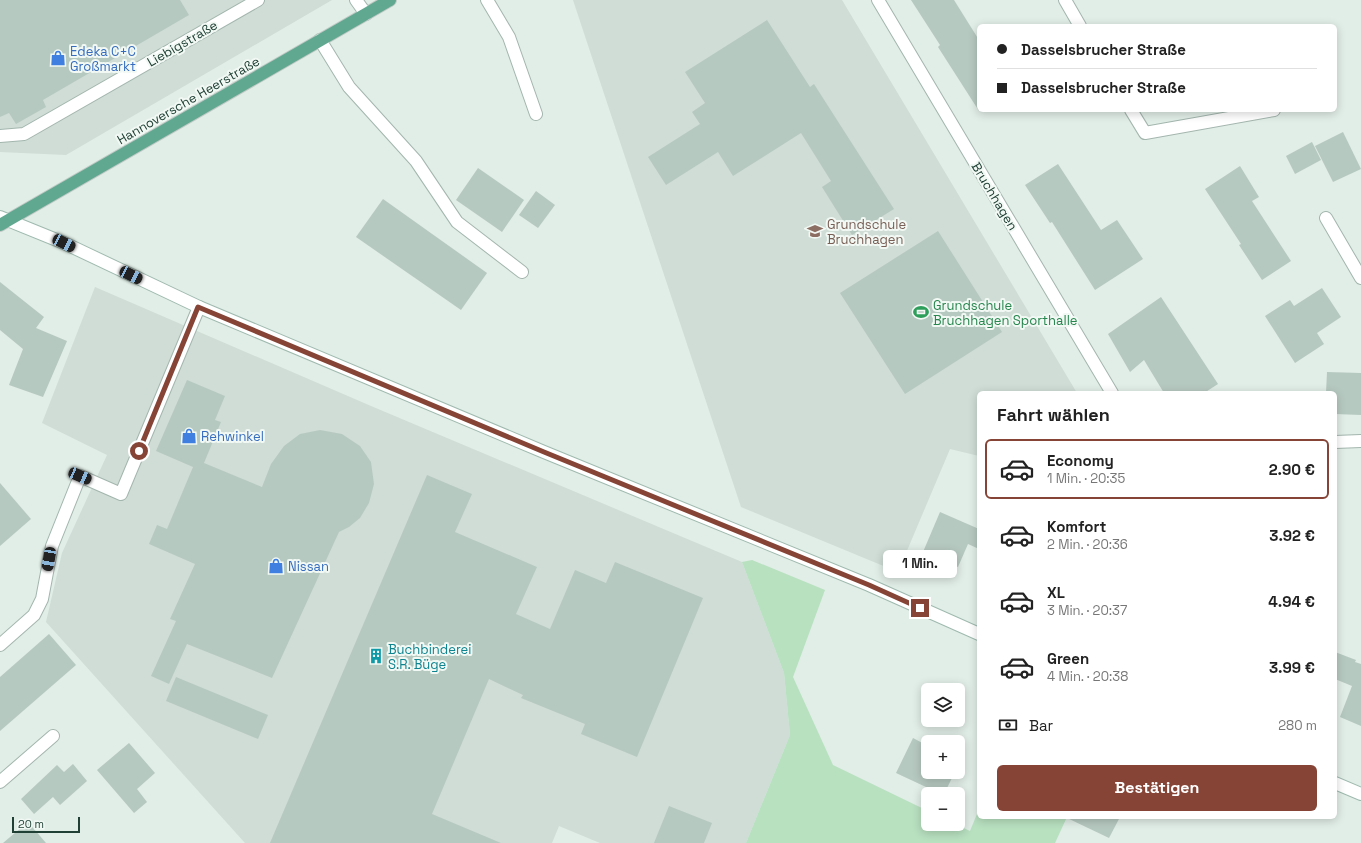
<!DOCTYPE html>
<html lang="de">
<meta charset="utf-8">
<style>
body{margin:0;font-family:"Space Grotesk",sans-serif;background:#f2f2f2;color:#222;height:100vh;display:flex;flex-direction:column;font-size:15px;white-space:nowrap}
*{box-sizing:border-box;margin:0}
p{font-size:13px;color:#767676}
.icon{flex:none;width:22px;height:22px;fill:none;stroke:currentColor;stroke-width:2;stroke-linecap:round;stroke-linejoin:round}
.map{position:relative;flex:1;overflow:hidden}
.panel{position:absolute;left:977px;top:391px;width:360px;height:428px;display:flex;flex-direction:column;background:#fff;border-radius:6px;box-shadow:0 2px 10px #0003}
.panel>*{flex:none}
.guide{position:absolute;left:977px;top:24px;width:360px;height:88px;border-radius:6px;box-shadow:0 2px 10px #0003;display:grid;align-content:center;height:88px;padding:0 20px;background:#fff}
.tools{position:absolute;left:921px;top:683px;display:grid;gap:8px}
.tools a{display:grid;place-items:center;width:44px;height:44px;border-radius:6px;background:#fff;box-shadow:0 2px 10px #0003;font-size:20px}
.scale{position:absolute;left:12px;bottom:10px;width:68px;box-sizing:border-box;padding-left:4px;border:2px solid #204035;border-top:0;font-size:11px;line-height:14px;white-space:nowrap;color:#204035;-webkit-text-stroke:3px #f2f9f5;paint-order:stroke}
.end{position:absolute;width:18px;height:18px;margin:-9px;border:5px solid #854436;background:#fff;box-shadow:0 0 0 2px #fff}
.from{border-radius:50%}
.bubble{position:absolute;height:28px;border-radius:6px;background:#fff;box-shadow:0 2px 10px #0003;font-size:13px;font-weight:700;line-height:28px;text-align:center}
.car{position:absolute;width:12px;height:24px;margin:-12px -6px;border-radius:5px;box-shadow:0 0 3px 1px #0007;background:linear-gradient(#222 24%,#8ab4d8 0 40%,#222 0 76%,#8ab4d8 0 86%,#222 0)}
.guide b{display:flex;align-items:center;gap:14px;height:38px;font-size:15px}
.guide b+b{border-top:1px solid #e0e0e0}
.guide i{width:10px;height:10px;background:#222}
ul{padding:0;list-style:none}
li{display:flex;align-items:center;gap:12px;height:60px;margin:0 8px 6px;padding:0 12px;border:2px solid transparent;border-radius:6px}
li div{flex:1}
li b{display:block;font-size:15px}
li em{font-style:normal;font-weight:700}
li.current{border-color:#854436}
li>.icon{width:36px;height:36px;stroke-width:1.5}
h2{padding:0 20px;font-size:18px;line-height:48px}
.pay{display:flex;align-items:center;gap:10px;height:44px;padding:0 20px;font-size:15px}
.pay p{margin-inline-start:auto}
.primary-button{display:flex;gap:8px;margin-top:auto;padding:8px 20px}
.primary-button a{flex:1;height:46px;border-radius:6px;background:#854436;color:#fff;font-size:16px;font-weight:700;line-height:46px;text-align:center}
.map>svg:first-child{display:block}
</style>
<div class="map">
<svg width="1361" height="843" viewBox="0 0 1361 843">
<rect width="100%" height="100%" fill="#e1ede7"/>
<g fill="#cfddd6">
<polygon points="0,0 332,0 66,155 0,152"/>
<polygon points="573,0 842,0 1077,393 979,393 979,456 950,449 898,572 741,507"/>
<polygon points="95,287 371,406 742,562 784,673 790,735 746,843 600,843 559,826 552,843 245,843 46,622 62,553 107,455 42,423"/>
</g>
<polygon fill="#b8e1c0" points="752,560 825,590 793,677 833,765 928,811 928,824 955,824 970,831 979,809 979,817 1067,817 1055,843 746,843 790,735 784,673 742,562"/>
<g fill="#b6c9c0">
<polygon points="0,0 180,0 189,15 43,100 46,107 16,124 9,113 0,117"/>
<polygon points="911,0 954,0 979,40 979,111 938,47 940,45"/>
<polygon points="767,20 810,87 814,84 894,209 852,235 822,187 831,181 801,133 733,176 718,152 666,185 648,157 700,124 692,112 705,103 685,72"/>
<polygon points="1343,132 1361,169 1333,182 1315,146"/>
<polygon points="1312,142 1321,160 1295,174 1286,156"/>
<polygon points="1058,164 1101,230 1117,220 1143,259 1095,290 1052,222 1050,223 1025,185"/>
<polygon points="1240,166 1259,197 1252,201 1291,261 1262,280 1239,245 1241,244 1205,189"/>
<polygon points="478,168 524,200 502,232 456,200"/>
<polygon points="536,191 555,205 538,228 519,215"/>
<polygon points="383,199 487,273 461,310 356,237"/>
<polygon points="938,231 1002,332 905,394 840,293"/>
<polygon points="0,282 44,317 36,328 67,341 43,397 9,385 23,349 0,330"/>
<polygon points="1322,288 1341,317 1317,333 1324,344 1295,363 1265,316 1290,300 1294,306"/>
<polygon points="1161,297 1218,384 1204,393 1164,393 1144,360 1130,372 1108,334"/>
<polygon points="1327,372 1361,373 1361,415 1335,414 1335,393 1326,393"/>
<polygon points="187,380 225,396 215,420 221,422 204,463 262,487 271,464 284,446 300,434 320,430 342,434 360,446 371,462 374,484 369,503 360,518 349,527 339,532 272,678 187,644 169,684 151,676 176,621 170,619 195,564 149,544 157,525 167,529 193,467 156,451"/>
<polygon points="427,475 472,494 455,532 537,567 516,614 550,629 575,570 606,583 615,562 703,598 637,757 581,734 585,724 521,698 523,695 489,679 432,814 501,843 270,843"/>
<polygon points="0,483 31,519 0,546"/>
<polygon points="940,512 979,529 979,549 968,544 958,567 923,552"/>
<polygon points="49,634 76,665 0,731 0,677"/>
<polygon points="1335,652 1356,660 1355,662 1361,664 1361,726 1340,717 1352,686 1335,679"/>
<polygon points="176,677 268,715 258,739 166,701"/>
<polygon points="913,738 928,746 928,772 955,772 944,794 941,794 896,773"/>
<polygon points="129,743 155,773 137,789 147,802 134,813 97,770"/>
<polygon points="73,764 87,781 60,805 53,797 34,814 21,799 57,765 64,772"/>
<polygon points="669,806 712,823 704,843 654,843"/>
<polygon points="1065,817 1120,817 1109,838"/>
<polygon points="28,822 46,843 3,843"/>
</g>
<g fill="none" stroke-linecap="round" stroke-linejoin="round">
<defs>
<g id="lane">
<polyline points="356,0 366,14"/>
<polyline points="487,0 509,37 536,114"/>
<polyline points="1065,0 1080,26"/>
<polyline points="320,40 349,87 416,161 457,222 522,272"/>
<polyline points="1131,110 1145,133 1274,110"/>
<polyline points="0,136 24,134 258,0"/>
<polyline points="0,645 34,615 42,599 52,546 80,476 121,494 199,307"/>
</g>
<g id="street">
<polyline points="878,0 1112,393"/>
<polyline points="1326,218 1361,278"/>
<polyline points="1335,442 1361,441"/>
<polyline points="0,782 53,736"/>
</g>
<g id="secondary">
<polyline points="0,217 64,243 199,307 544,452 869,585 979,634"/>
<polyline points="1335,783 1361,794"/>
</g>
<polyline id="primary" points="0,225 390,0"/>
</defs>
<use href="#lane" stroke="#a3b6ae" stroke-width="14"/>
<use href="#street" stroke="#a3b6ae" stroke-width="14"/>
<use href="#secondary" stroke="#9fbaaf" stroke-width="14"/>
<use href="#primary" stroke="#c1cac6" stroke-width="14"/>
<use href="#lane" stroke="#fff" stroke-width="12"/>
<use href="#street" stroke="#fff" stroke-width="12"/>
<use href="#secondary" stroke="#fff" stroke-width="12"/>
<use href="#primary" stroke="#61a891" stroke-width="12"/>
</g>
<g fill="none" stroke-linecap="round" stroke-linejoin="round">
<polyline stroke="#854436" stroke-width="5" points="139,451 198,307 544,452 869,585 920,608"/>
</g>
<defs>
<symbol id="shop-bare" viewBox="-9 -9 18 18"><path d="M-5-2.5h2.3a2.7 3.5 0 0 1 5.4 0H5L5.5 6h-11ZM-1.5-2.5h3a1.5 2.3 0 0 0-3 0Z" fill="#3f7fe0" stroke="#f2f9f5" stroke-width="2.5" paint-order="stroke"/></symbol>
<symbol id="school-bare" viewBox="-9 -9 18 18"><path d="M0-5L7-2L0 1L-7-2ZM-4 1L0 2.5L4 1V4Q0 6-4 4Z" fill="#8d6e63" stroke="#f2f9f5" stroke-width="2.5" paint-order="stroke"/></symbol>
<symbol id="stadium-bare" viewBox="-9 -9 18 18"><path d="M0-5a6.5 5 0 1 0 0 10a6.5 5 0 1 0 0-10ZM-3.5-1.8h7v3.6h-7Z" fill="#2e9e5b" stroke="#f2f9f5" stroke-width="2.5" paint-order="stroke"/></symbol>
<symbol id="building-bare" viewBox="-9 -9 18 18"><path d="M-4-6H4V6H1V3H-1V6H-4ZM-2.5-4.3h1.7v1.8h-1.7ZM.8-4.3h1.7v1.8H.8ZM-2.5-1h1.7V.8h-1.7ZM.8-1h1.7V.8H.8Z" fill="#0f9aa8" stroke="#f2f9f5" stroke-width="2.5" paint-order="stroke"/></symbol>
</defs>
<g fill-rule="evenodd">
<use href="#shop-bare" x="47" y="47" width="22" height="22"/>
<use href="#school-bare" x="804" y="220" width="22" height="22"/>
<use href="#stadium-bare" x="910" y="301" width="22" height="22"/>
<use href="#shop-bare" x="178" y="425" width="22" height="22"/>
<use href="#shop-bare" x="265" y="555" width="22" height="22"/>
<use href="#building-bare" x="365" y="645" width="22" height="22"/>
</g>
<g text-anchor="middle" stroke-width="4" stroke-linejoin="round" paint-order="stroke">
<g font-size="13" fill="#204035" stroke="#f2f9f5">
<text transform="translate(182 43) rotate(-30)" y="5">Liebigstraße</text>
<text transform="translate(188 100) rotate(-30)" y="5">Hannoversche Heerstraße</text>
<text transform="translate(995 196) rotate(59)" y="5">Bruchhagen</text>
</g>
<g font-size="13" fill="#366cbe" stroke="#f2f9f5" text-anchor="start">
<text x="70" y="56">Edeka C+C<tspan x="70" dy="15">Großmarkt</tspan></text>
<text x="201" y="441">Rehwinkel</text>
<text x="288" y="571">Nissan</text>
</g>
<g font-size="13" fill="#785e54" stroke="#f2f9f5" text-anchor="start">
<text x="827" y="229">Grundschule<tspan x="827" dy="15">Bruchhagen</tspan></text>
</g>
<g font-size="13" fill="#27864d" stroke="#f2f9f5" text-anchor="start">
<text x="933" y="310">Grundschule<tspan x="933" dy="15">Bruchhagen Sporthalle</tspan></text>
</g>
<g font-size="13" fill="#0d838f" stroke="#f2f9f5" text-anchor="start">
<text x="388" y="654">Buchbinderei<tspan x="388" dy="15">S.R. Büge</tspan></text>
</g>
</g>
</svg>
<div class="tools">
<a><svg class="icon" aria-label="layers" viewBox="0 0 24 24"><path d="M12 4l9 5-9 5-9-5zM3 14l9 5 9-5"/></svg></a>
<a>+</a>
<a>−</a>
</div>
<div class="scale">20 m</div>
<i class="end from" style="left:139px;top:451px"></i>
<i class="end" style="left:920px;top:608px"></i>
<div class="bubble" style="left:883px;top:550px;width:74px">1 Min.</div>
<i class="car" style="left:64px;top:243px;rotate:116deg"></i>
<i class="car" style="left:131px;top:275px;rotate:116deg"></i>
<i class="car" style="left:80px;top:476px;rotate:113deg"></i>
<i class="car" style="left:49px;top:559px;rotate:190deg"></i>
<div class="guide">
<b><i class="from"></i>Dasselsbrucher Straße</b>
<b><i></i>Dasselsbrucher Straße</b>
</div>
<section class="panel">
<h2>Fahrt wählen</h2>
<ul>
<li class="current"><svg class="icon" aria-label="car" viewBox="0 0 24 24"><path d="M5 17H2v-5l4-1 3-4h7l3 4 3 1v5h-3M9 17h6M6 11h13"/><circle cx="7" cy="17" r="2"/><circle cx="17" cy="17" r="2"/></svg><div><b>Economy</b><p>1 Min. · 20:35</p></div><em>2.90 €</em></li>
<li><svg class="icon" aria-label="car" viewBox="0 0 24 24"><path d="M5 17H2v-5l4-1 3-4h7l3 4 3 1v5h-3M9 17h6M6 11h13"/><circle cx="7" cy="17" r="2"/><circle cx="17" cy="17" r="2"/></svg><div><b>Komfort</b><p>2 Min. · 20:36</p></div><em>3.92 €</em></li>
<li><svg class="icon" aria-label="car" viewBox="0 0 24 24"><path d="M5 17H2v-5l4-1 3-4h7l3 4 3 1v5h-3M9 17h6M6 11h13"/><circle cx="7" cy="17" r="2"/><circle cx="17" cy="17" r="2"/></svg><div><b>XL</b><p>3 Min. · 20:37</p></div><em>4.94 €</em></li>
<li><svg class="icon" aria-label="car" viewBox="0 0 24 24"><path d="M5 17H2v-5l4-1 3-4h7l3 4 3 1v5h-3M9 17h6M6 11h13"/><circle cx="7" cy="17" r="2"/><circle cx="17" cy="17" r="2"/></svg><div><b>Green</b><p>4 Min. · 20:38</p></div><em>3.99 €</em></li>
</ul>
<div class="pay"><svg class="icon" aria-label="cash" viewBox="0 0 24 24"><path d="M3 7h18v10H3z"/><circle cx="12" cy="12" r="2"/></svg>Bar<p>280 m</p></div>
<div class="primary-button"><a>Bestätigen</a></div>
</section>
</div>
